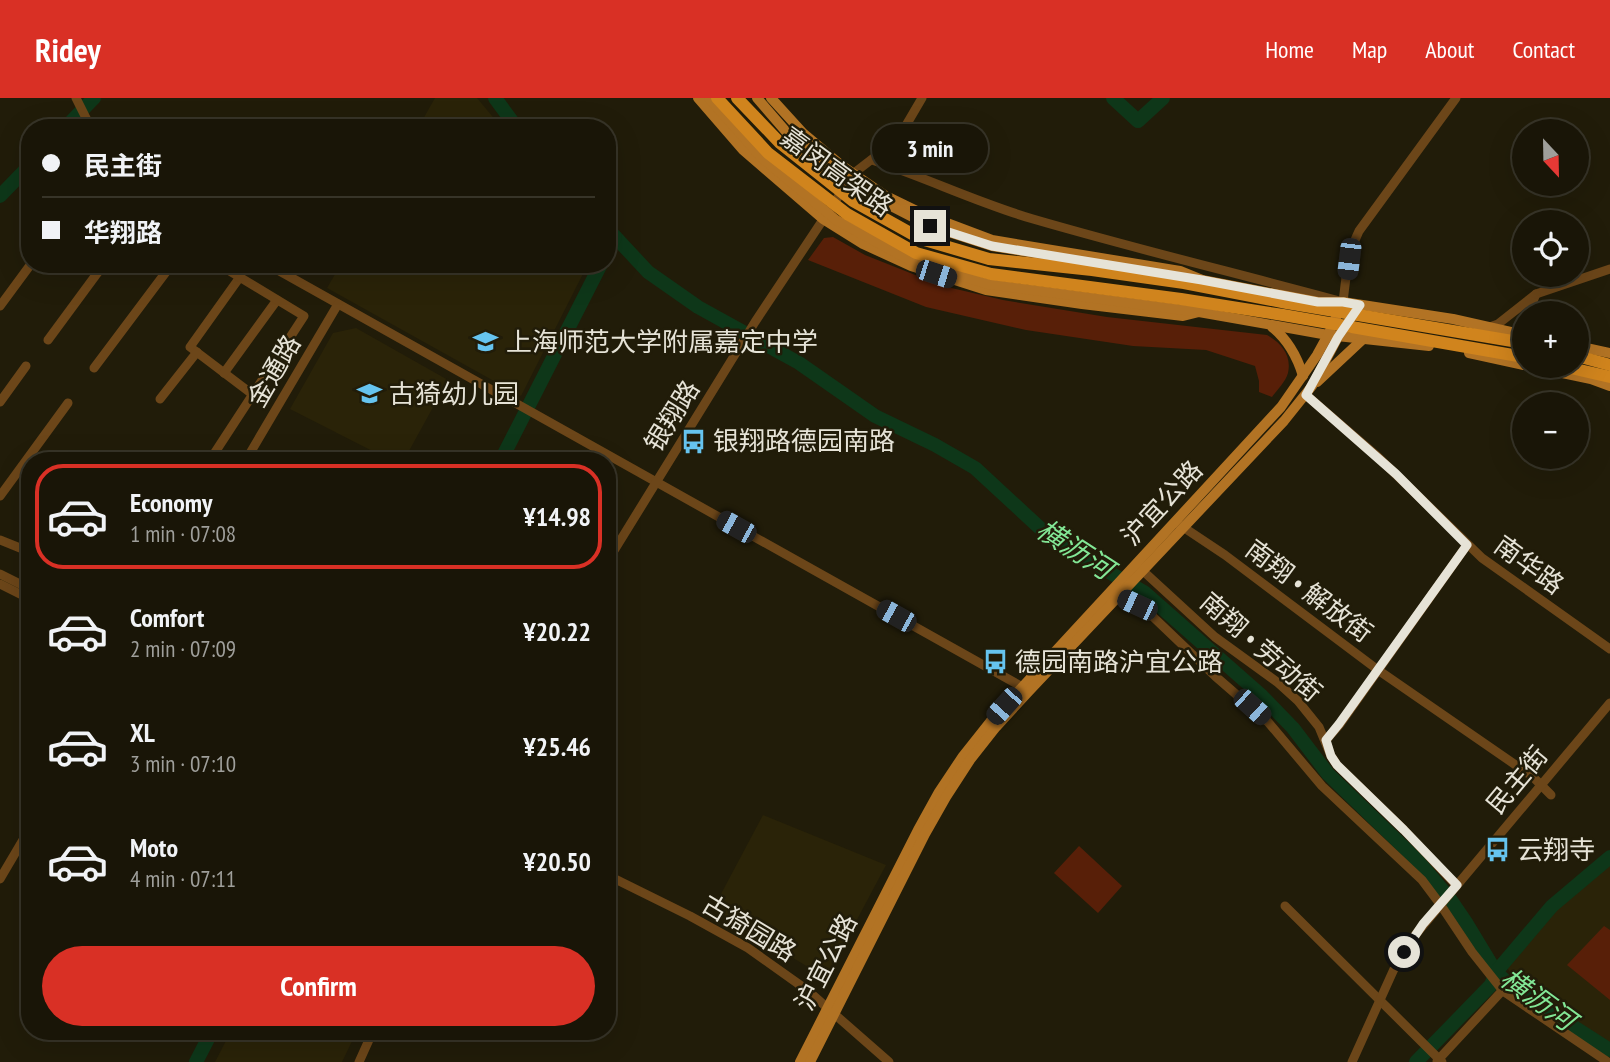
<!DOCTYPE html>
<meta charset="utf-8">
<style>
body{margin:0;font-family:"PT Sans Narrow","Noto Sans SC",sans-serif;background:#262215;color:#f1f3f6;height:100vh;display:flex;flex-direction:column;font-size:26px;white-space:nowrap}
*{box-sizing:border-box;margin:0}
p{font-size:23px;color:#9f9f9b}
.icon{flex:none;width:38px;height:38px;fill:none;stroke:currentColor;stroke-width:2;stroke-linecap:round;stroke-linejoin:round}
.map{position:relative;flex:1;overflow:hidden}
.sheet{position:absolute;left:21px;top:354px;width:595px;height:588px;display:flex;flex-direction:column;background:#191507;border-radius:28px;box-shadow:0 7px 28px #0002,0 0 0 2px #373428}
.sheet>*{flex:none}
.top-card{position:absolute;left:21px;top:21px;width:595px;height:154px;border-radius:28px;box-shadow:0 7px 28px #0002,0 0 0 2px #373428;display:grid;align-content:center;height:154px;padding:0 21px;background:#191507}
.needle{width:46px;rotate:158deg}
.buttons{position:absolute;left:1512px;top:21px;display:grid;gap:14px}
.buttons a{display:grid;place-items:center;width:77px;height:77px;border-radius:50%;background:#191507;box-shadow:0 7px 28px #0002,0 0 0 2px #373428;font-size:35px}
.end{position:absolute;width:32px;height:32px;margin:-16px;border:9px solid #e6e3d7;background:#111;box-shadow:0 0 0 4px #111}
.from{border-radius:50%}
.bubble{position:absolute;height:49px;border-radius:24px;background:#191507;box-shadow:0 7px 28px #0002,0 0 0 2px #373428;font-size:23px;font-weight:700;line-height:49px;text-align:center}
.car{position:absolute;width:21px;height:42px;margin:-21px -10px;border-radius:9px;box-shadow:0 0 5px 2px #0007;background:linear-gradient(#222 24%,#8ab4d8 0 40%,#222 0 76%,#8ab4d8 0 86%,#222 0)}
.top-card b{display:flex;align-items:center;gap:24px;height:66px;font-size:26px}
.top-card b+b{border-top:2px solid #373428}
.top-card i{width:18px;height:18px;background:#f1f3f6}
ul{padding:12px 0 0;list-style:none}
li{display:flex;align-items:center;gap:21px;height:105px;margin:0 14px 10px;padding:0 7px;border:4px solid transparent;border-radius:28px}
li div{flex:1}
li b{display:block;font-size:26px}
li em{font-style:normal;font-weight:700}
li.on{border-color:#d93025}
li>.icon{width:63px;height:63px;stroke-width:1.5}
.button{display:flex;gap:14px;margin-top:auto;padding:14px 21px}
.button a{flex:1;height:80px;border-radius:42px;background:#d93025;color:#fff;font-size:28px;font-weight:700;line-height:80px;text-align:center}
header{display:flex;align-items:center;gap:42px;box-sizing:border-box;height:98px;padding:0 35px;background:#d93025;color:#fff}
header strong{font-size:33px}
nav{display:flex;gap:38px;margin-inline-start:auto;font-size:24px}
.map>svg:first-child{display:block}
</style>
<header>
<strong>Ridey</strong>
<nav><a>Home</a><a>Map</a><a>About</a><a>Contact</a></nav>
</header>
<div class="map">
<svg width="1610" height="964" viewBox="0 0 1610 964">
<rect width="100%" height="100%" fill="#211c09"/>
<g fill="#2a2308">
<polygon points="435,0 477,0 502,30 418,30"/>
<polygon points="341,166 588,166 521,298 327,190"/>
<polygon points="356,230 448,282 404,362 390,362 290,311 333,235"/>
<polygon points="763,717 886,767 826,880 713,811"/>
<polygon points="1610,764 1610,947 1515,885 1507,869 1521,837"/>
<polygon points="231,933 357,933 342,964 215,964"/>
</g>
<g fill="#581f08">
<path d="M 833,139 L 865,157 L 943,188 L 1003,202 L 1107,219 L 1267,237 C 1281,245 1292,257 1288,275 C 1286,283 1277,292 1272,299 L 1259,294 L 1259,283 L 1255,268 L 1206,252 L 1133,248 L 1026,232 L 926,209 L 808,162 L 824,140 Z"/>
<polygon points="1079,748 1122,788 1098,815 1054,775"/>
<polygon points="1604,828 1610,832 1610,902 1567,867"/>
</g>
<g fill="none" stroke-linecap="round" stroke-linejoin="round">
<g stroke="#0e3719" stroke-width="14">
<polyline points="495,0 517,30"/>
<polyline points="1113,0 1138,23 1163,0"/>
<polyline points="65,30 94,0"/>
<polyline points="0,98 30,67"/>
<polyline points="607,130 648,174 698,209 799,265 875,318 935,347 975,370 1054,443 1144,494 1262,598 1293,630 1328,676 1419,764 1450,801 1467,826 1496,874 1513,890 1527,899 1610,952"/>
<polyline points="607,154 615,139"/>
<polyline points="501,362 601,166"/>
<polyline points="196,964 212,933"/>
<polyline points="1416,964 1491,887 1496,874 1552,808 1610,759"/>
</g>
<g stroke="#6c4619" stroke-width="9">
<polyline points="76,0 91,30"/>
<path d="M 872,62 C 927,80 978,105 1033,121 C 1136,151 1240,176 1343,204 C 1346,179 1348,155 1359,133 L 1456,0"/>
<polyline points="267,166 1026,591"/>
<polyline points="240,179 190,249 252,296"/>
<polyline points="1536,196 1610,171"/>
<polyline points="0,208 31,166"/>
<polyline points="1490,229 1498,226 1536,196 1531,208 1532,215"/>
<polyline points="48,242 104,166"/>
<polyline points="94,270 172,166"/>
<polyline points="224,275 277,202"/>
<polyline points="1306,297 1378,359 1482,460 1610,551"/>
<polyline points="160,301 197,254"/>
<polyline points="0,304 26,268"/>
<polyline points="210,362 304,218 218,166"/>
<polyline points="246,362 338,206"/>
<polyline points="0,398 68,305"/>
<polyline points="1180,427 1225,457 1378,572 1533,679 1551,697"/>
<polyline points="0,442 30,454"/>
<polyline points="607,464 755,224 854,75 898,41 922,0"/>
<polyline points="1142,472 1215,539 1277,584 1298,603 1319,629 1331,658 1337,667 1404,732 1456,787"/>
<polyline points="0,476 30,491"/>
<polyline points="0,486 30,501"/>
<polyline points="1114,496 1137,507 1149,515 1215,578 1268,624 1322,688 1422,782 1440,806 1472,854 1503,893 1608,964"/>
<polyline points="1326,642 1340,626 1467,447"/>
<polyline points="607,777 690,818 748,850 807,892 889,964"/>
<polyline points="0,781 30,730"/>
<polyline points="1285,808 1442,964"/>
<polyline points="1437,963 1514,880"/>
<polyline points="359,964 373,933"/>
<polyline points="1352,964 1394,871 1416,836 1610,605"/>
</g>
<g stroke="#b27324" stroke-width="10">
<polyline points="698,0 743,52 823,121 863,146 911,168 986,192 1082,206 1183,218 1199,214 1328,237 1429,248"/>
<polyline points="771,0 803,35 841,67 886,98 923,116 992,142 1180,173 1202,182 1318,204 1343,204 1453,221 1524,237"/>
<path d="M 1272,229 C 1288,242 1297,258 1303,278"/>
<polyline points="1577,248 1610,255"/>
<polyline points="1469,255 1524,267"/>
<polyline points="1529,268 1591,281 1610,288"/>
<polyline points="1317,284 1363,241"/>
<polyline points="800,964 918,732 939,694 963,658 990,624 1281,309 1317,257 1328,237 1343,204"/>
<polyline points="810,964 925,736 946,699 970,662 996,629 1029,593 1284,323 1312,288 1338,239 1360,207"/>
</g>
<g stroke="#d0841d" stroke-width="12">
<polyline points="1577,258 1610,267"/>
<polyline points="1562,268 1610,279"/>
</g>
<g stroke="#b27324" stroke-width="10">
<polyline points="709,0 761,59 836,122 912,163 988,186 1199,214"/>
<polyline points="757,0 789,37 864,94 930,128 992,148 1202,182"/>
</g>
<g stroke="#d0841d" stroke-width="12">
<polyline points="717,0 768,55 847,116 916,155 991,176 1181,201 1283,217 1524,259"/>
<polyline points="737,0 780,45 853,103 921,141 989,161 1092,172 1184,185 1287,205 1524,245"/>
</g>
</g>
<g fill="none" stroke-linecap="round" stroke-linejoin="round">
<polyline stroke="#e6e3d7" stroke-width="9" points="930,128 992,148 1202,182 1318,204 1343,204 1360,207 1338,239 1306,297 1396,376 1467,447 1339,626 1326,642 1331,658 1337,667 1404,732 1457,787 1423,826 1404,854"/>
</g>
<defs>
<symbol id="school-bare" viewBox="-9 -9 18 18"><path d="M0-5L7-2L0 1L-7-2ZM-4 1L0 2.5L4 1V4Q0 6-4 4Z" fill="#66c4ef" stroke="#211c09" stroke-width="2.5" paint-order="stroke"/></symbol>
<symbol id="bus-bare" viewBox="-9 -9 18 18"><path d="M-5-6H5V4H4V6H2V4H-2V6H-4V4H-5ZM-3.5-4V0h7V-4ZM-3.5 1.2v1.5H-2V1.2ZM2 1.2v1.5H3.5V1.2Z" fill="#66c4ef" stroke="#211c09" stroke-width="2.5" paint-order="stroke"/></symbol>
</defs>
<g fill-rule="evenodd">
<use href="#school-bare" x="468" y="226" width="35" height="35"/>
<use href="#school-bare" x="352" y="278" width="35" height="35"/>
<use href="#bus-bare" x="676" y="326" width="35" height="35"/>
<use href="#bus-bare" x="978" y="546" width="35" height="35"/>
<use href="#bus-bare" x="1480" y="734" width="35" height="35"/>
</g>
<g text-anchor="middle" stroke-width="5" stroke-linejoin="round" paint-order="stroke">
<g font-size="26" fill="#e6e3d7" stroke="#211c09">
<text transform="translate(837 74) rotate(36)" y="9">嘉闵高架路</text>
<text transform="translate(274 273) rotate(-60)" y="9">金通路</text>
<text transform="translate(672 318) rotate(-58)" y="9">银翔路</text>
<text transform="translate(1162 405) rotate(-47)" y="9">沪宜公路</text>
<text transform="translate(1529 467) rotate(36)" y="9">南华路</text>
<text transform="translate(1309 493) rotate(37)" y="9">南翔 • 解放街</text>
<text transform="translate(1261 549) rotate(41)" y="9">南翔 • 劳动街</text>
<text transform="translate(1517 682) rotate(-50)" y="9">民主街</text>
<text transform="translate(749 830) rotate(31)" y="9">古猗园路</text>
<text transform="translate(826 864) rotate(-63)" y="9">沪宜公路</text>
</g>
<g font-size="26" fill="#e6e3d7" stroke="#211c09" text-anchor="start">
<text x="506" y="253">上海师范大学附属嘉定中学</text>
<text x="389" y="305">古猗幼儿园</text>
<text x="713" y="352">银翔路德园南路</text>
<text x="1015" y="573">德园南路沪宜公路</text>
<text x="1517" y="761">云翔寺</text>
</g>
<g font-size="28" font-style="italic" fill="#82e695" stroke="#211c09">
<text transform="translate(1075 451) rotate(33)" y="10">横沥河</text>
<text transform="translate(1538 901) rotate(36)" y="10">横沥河</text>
</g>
</g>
</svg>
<div class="buttons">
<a><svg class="needle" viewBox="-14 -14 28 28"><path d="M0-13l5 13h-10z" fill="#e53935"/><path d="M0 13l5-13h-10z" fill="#9f9f9b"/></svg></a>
<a><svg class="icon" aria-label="locate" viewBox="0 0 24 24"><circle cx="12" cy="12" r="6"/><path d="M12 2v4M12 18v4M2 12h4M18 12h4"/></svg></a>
<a>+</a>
<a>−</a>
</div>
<i class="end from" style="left:1404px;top:854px"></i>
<i class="end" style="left:930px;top:128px"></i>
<div class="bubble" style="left:872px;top:26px;width:116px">3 min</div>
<i class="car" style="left:1349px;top:161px;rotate:187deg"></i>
<i class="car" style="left:936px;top:176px;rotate:108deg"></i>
<i class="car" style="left:736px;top:429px;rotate:299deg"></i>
<i class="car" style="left:1137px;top:507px;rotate:295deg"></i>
<i class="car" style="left:896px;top:518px;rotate:299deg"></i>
<i class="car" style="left:1004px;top:608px;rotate:222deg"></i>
<i class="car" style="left:1252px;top:609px;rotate:132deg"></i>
<div class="top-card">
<b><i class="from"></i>民主街</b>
<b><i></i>华翔路</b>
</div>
<section class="sheet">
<ul>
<li class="on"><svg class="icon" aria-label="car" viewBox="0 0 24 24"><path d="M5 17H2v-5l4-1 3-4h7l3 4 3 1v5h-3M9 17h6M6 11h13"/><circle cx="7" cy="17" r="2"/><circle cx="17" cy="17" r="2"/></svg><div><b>Economy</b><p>1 min · 07:08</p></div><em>¥14.98</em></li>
<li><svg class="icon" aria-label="car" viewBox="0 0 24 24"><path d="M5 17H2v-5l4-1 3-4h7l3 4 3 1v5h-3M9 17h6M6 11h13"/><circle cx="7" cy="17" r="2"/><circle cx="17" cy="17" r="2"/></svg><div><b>Comfort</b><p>2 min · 07:09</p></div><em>¥20.22</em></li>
<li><svg class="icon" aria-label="car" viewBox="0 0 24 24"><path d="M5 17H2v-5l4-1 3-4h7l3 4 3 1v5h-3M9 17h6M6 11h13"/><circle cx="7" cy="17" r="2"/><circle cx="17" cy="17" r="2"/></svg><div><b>XL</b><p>3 min · 07:10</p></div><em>¥25.46</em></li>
<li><svg class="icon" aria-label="car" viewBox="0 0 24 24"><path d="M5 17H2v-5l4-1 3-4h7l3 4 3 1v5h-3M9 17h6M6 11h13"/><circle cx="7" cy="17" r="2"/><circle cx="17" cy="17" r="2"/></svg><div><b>Moto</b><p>4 min · 07:11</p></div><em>¥20.50</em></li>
</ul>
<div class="button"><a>Confirm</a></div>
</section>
</div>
